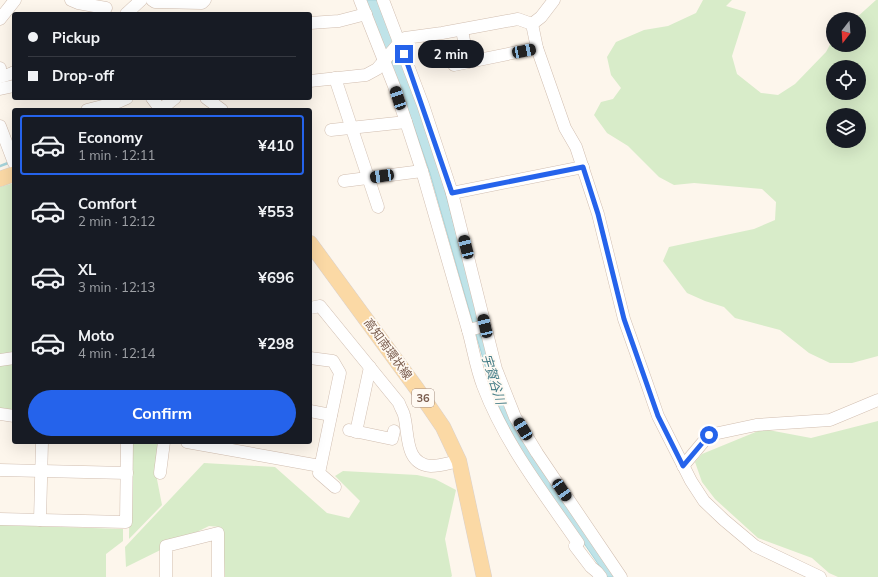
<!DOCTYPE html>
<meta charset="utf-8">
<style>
body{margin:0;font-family:Mulish,"Noto Sans JP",sans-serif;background:#20242c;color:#f1f3f6;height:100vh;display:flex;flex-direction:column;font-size:15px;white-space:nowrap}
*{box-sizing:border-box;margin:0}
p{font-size:13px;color:#9ea1a6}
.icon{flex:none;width:22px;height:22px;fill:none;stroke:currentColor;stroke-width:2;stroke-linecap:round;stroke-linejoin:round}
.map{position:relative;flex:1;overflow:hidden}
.drawer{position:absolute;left:12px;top:108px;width:300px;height:336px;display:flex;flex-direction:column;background:#171b24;border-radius:4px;box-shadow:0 4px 16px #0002}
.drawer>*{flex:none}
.banner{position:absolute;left:12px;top:12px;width:300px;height:88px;border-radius:4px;box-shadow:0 4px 16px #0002;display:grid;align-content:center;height:88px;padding:0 16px;background:#171b24}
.needle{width:26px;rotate:197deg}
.controls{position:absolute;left:826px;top:12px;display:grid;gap:8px}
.controls a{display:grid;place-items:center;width:40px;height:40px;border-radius:50%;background:#171b24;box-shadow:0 4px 16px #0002;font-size:20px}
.end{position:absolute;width:18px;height:18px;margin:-9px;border:5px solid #2563eb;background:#fff;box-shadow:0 0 0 2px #fff}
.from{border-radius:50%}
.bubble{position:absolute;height:28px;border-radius:14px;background:#171b24;box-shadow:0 4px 16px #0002;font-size:13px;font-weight:700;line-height:28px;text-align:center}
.car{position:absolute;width:12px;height:24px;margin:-12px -6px;border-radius:5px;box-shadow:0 0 3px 1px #0007;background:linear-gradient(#222 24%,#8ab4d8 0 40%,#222 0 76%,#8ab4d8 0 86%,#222 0)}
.banner b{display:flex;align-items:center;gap:14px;height:38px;font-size:15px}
.banner b+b{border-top:1px solid #363941}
.banner i{width:10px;height:10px;background:#f1f3f6}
ul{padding:7px 0 0;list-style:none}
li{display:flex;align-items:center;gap:12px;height:60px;margin:0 8px 6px;padding:0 8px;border:2px solid transparent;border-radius:4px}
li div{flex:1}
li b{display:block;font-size:15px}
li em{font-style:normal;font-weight:700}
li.current{border-color:#2563eb}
li>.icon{width:36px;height:36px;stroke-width:1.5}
.button{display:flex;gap:8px;margin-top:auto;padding:8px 16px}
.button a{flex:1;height:46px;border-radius:24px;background:#2563eb;color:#fff;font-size:16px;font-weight:700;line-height:46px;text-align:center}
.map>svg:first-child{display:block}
</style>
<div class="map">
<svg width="878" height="577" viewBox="0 0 878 577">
<rect width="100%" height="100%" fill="#fdf6ec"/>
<g fill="#d8ecc9" fill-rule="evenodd">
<path d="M 703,0 L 732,0 L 726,6 L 746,12 L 732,56 L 737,74 L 761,93 L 778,95 L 795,84 L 826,52 L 833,39 L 833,45 L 859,45 L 859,19 L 855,19 L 876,0 L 878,0 L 878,356 L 852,363 L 830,363 L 809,353 L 780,330 L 735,318 L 724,307 L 705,301 L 687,293 L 663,261 L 669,247 L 754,229 L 775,220 L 776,202 L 762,189 L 694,183 L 674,185 L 659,177 L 628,146 L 607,133 L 594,115 L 601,102 L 613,99 L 621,88 L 611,75 L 607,57 L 616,42 L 644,30 L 668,26 L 696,13 ZM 833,67 L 859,67 L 859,93 L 833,93 ZM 833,115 L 859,115 L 859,141 L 833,141 Z"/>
<polygon points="14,183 14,357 0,358 0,187"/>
<polygon points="14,360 14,412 0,410 0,362"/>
<polygon points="878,421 878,577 838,577 829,573 812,558 758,538 715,499 702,482 695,462 702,454 763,429 811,438"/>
<polygon points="130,442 159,442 155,469 162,505 129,539"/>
<polygon points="204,463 275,467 327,513 349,518 360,501 335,476 343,471 417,475 435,479 456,490 445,539 452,576 451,577 225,577 223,537 221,527 209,526 126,567 125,547"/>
<polygon points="0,525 123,529 123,541 106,554 106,577 0,577"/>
</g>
<polygon fill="#bfe3e8" stroke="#a5d3da" points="366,0 378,0 421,114 439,169 493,370 614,577 607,577 525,457 512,434 497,403 486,369 430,173 411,118"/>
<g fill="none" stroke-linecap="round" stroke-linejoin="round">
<polyline stroke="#a5d3da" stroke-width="2.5" points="0,166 8,163"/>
<defs>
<g id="minor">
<polyline points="71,0 78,3 106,8"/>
<polyline points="152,0 155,2 202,3 205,0"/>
<polyline points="360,0 394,86 406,122 422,171 468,330 485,326"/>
<polyline points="383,0 423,105 452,193 496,369 515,417 537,453 621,577"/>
<polyline points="126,14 141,0"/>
<polyline points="0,19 15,0"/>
<polyline points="310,23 339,21 366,14"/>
<polyline points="532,24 537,48 565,128 576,147 598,214 624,319 647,384 658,416 691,481 704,501 724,520 755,546 820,577"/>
<polyline points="532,24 541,17 554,0"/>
<polyline points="462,30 468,62"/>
<polyline points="454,65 537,48"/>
<polyline points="0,68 0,77 10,74 14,72"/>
<polyline points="335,78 378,207"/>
<polyline points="310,81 366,75 377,69 400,42 405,38 442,33 518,19 532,24"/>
<polyline points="0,89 14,86"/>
<polyline points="152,98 161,110"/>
<polyline points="206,98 222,110"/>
<polyline points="87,110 118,102 127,98"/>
<polyline points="160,110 175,98"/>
<polyline points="0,126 14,163"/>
<polyline points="331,130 406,122"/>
<polyline points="344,181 422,171"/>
<polyline points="452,193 583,167"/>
<path d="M 310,308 L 320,306 L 399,403 C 400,407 403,411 404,415 C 409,433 404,464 431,466 C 440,466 449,463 459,461"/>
<path d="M 468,330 C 473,348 476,368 483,386 C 505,444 543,492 578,543 L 575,546 L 591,567 L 597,572 L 601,577"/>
<polyline points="310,358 333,361 340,373 319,473 335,487"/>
<polyline points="0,360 14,358"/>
<polyline points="310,411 331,415"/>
<polyline points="0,414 14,416"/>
<polyline points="349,430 392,439 394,431"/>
<polyline points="356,432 370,367"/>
<polyline points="187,442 320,466"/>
<polyline points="683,466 709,435 756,425 830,420 878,400"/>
<polyline points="0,470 127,473"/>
<polyline points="160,473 164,442"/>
<polyline points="0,519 126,522 127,442"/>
<polyline points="40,520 42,442"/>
<polyline points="166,577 166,546 218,533 218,577"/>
</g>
<g id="major">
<polyline points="0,179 14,174"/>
<polyline points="310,243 417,389 443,427 459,461 484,577"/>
</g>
</defs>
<use href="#minor" stroke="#d1beb0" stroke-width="13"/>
<use href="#major" stroke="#dad1cd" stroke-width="16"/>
<use href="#minor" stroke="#fff" stroke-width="12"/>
<use href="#major" stroke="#fbd9a5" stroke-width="15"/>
</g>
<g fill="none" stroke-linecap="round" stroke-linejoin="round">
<polyline stroke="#2563eb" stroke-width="5" points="404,54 452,193 583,167 598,214 624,319 658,416 683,466 709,435"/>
</g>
<g text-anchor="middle" stroke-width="3.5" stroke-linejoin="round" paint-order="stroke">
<rect fill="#fffaf3" stroke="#a28b7f" stroke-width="1" x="412" y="389" width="22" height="18" rx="3"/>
<g font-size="11" font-weight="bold" fill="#7a5c4d">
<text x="423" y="402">36</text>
</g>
<g font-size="12" fill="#7a5c4d" stroke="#fffaf3">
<text transform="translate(388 349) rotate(54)" y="4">高知南環状線</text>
</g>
<g font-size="13" font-style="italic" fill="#437c86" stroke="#fffaf3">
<text transform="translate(494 379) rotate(73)" y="5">宇賀谷川</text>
</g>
</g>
</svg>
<div class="controls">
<a><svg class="needle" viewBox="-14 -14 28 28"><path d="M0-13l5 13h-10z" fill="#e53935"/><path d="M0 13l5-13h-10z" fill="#9ea1a6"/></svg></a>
<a><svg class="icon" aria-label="locate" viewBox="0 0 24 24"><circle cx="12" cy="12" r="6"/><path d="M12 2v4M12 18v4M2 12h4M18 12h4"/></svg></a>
<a><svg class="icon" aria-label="layers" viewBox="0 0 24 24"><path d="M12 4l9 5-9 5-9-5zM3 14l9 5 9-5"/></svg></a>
</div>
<i class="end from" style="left:709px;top:435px"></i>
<i class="end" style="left:404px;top:54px"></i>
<div class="bubble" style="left:418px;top:40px;width:66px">2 min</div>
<i class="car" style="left:524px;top:51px;rotate:79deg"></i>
<i class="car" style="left:398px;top:98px;rotate:342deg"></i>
<i class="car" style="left:382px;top:176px;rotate:262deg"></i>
<i class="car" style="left:466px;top:247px;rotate:346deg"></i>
<i class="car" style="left:485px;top:326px;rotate:347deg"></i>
<i class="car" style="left:523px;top:429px;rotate:329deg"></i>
<i class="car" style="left:562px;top:490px;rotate:146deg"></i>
<div class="banner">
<b><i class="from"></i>Pickup</b>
<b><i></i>Drop-off</b>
</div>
<section class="drawer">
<ul>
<li class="current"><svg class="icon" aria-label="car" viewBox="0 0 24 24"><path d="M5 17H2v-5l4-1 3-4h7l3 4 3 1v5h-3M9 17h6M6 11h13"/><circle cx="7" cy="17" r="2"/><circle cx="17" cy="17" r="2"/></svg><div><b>Economy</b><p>1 min · 12:11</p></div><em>¥410</em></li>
<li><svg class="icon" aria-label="car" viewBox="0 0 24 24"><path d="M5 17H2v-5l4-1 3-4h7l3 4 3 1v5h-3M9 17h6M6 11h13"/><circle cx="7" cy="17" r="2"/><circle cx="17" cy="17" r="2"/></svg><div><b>Comfort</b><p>2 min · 12:12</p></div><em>¥553</em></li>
<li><svg class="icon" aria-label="car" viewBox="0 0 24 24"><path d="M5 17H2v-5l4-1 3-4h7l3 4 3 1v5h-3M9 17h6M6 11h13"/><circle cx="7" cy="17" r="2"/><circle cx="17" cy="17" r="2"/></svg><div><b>XL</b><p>3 min · 12:13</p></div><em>¥696</em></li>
<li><svg class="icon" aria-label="car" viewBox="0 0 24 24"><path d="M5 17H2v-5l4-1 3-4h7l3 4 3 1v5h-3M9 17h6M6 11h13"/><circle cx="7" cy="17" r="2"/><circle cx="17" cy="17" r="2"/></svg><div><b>Moto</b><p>4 min · 12:14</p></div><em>¥298</em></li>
</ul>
<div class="button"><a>Confirm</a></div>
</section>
</div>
